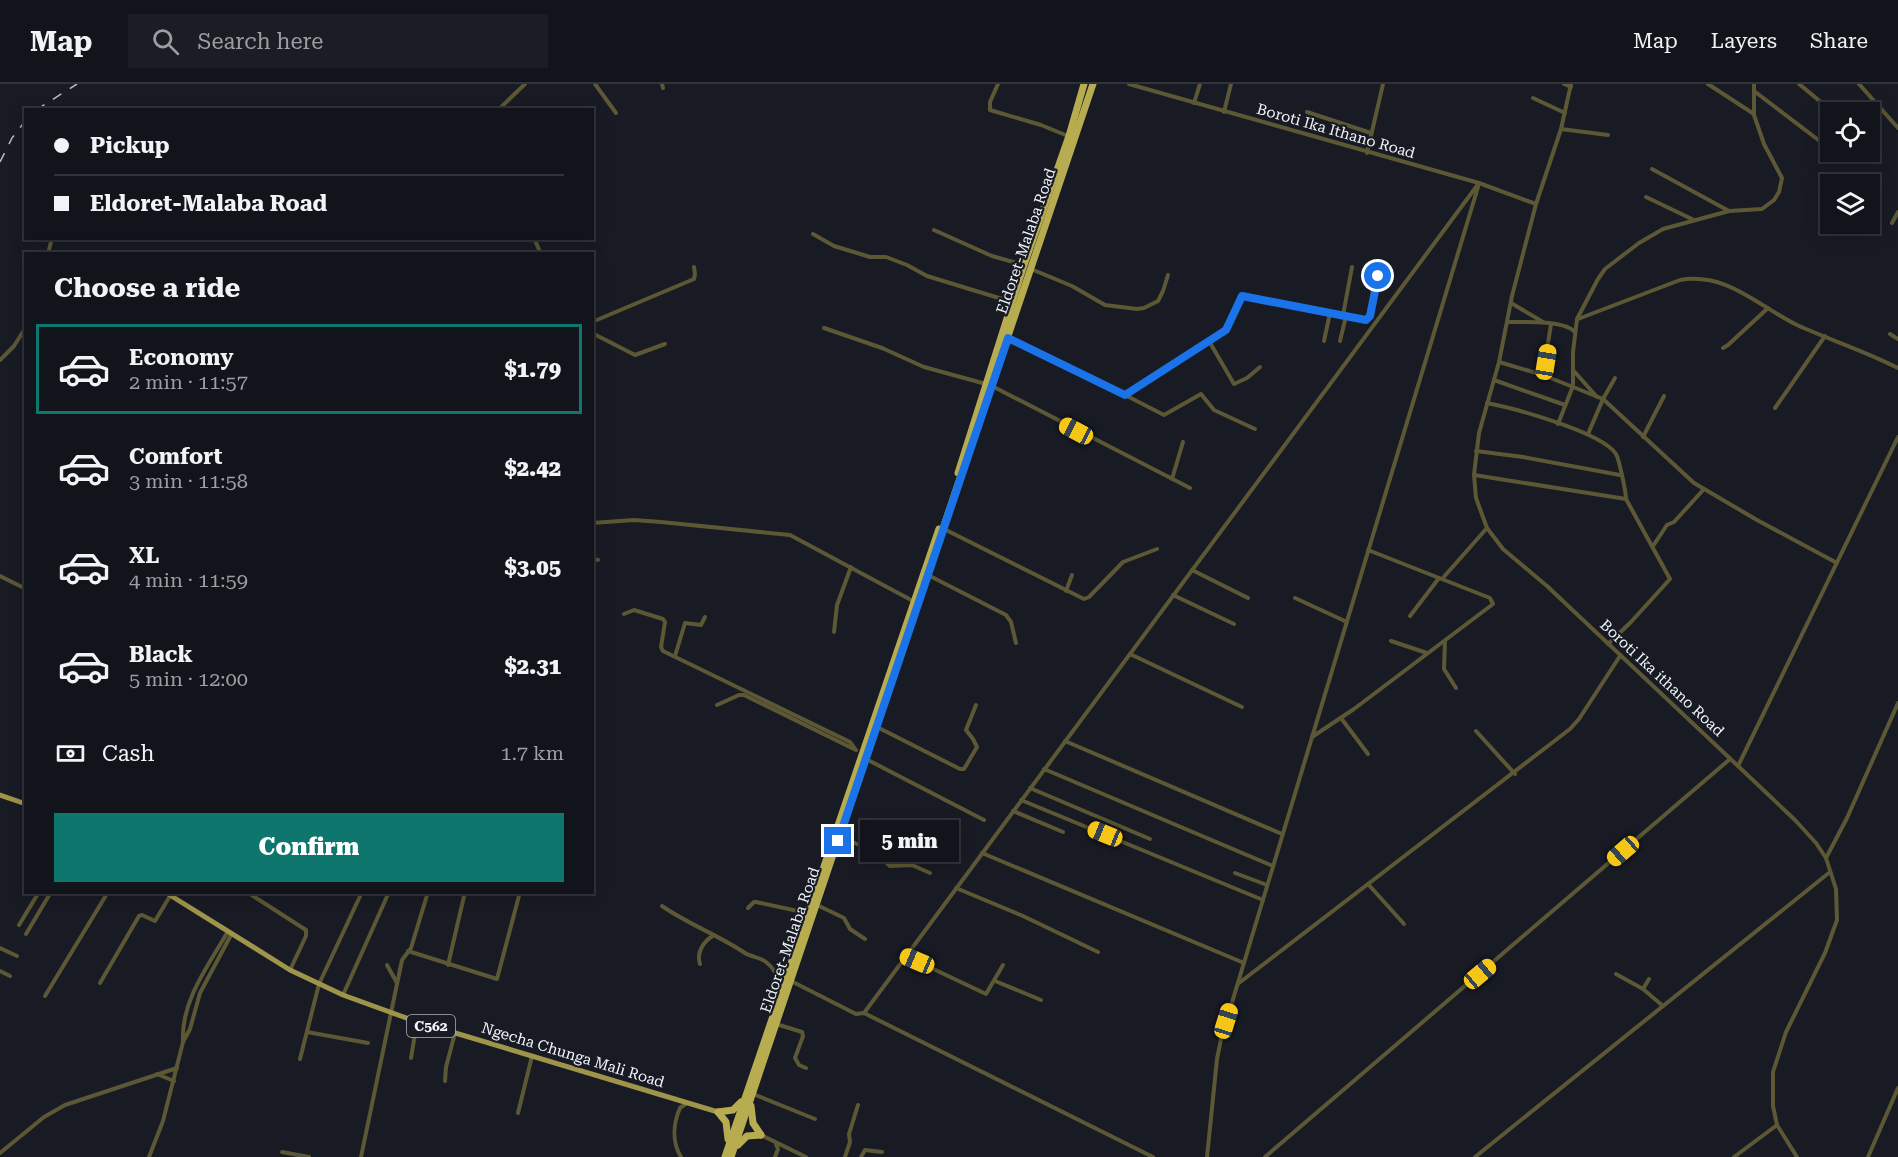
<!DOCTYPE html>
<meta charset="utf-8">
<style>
body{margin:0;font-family:"Roboto Serif",serif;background:#1b1d24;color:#f1f3f6;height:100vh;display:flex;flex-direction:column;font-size:22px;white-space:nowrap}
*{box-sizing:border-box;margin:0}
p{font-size:20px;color:#9c9ea3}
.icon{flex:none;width:33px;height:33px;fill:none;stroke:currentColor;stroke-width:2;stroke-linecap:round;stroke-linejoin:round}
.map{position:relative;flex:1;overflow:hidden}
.details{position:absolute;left:24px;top:168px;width:570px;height:642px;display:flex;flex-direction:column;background:#12141b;border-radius:0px;box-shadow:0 3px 15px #0003,0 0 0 2px #31333a}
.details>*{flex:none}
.guide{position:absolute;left:24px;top:24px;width:570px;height:132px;border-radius:0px;box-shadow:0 3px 15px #0003,0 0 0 2px #31333a;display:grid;align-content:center;height:132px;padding:0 30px;background:#12141b}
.controls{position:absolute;left:1820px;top:18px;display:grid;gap:12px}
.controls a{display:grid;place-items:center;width:60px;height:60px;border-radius:0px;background:#12141b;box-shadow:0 3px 15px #0003,0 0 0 2px #31333a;font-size:30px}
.end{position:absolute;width:27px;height:27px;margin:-14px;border:8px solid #1a73e8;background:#fff;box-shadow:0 0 0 3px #fff}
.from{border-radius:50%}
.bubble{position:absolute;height:42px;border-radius:0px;background:#12141b;box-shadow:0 3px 15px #0003,0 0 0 2px #31333a;font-size:20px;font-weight:800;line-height:42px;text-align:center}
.car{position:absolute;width:18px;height:36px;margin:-18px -9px;border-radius:8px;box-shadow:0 0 4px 2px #0007;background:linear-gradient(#f5c518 24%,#345 0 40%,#f5c518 0 76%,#345 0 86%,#f5c518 0)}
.guide b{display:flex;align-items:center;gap:21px;height:57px;font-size:22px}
.guide b+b{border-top:2px solid #31333a}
.guide i{width:15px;height:15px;background:#f1f3f6}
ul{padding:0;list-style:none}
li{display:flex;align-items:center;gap:18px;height:90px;margin:0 12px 9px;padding:0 18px;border:3px solid transparent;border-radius:0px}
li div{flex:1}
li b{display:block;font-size:22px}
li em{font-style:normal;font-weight:800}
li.active{border-color:#0f766e}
li>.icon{width:54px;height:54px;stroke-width:1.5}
h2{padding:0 30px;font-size:27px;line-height:72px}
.pay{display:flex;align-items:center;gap:15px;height:66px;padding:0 30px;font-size:22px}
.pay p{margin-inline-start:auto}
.primary-button{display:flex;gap:12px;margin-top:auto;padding:12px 30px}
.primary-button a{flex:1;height:69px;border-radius:0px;background:#0f766e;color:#fff;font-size:24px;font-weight:800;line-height:69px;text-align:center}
header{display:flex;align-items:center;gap:36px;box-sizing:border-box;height:84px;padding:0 30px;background:#12141b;border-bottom:2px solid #31333a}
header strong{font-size:28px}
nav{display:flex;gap:33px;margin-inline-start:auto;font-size:21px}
.search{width:420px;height:54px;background:#1b1d24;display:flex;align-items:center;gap:15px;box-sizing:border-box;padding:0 21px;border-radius:0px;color:#9c9ea3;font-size:22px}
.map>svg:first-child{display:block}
</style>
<header>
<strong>Map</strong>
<div class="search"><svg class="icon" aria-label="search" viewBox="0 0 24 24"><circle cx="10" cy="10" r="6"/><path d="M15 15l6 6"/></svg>Search here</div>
<nav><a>Map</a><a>Layers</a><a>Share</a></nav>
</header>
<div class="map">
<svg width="1898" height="1073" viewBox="0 0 1898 1073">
<rect width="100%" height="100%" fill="#181b24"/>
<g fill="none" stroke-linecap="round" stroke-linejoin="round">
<g stroke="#5c5835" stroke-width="4">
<polyline points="595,0 616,29"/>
<polyline points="662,0 663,4"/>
<polyline points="998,0 990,18 990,26 1041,41 1068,52"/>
<polyline points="1129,0 1479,99 1536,120"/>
<polyline points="1564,0 1571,3"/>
<polyline points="1571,0 1561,45 1536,120 1512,212 1499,278 1479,349 1474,391 1476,414 1487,444 1503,465 1547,502 1738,682 1795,736 1816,759 1826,774 1836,805 1837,836 1825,869 1786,948 1773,988 1773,1022 1777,1041 1797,1073"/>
<polyline points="1708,0 1754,30"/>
<polyline points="1799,0 1833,28"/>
<polyline points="1859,0 1898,44"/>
<polyline points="1754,7 1825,61"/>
<polyline points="1533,14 1565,29"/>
<polyline points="1194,19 1200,0"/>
<polyline points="498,26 525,0"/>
<polyline points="1224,28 1231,0"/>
<polyline points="1307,28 1371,49"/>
<polyline points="1561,45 1608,51"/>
<polyline points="1367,69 1383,0"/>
<polyline points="1652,85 1729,127"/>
<polyline points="1646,113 1694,136"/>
<polyline points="1892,139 1898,128"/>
<polyline points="934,146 992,172 1024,181"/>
<polyline points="813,150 834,162 870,173 886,173 907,181 927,192 1012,218"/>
<polyline points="534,154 541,170"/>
<polyline points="48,170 52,154"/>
<polyline points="1031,185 1072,202 1105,221 1137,225 1144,224 1158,217 1163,207 1168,191"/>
<polyline points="1511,219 1543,238"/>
<polyline points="1343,231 1352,183"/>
<path d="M 1578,235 L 1680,196 C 1727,188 1758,222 1797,241 C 1830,256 1865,267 1898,284"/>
<polyline points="592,238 694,195 695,190 694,183"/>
<path d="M 1507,238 C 1523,238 1562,236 1574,247"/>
<polyline points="824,244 882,264 924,283 986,300"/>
<polyline points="592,249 635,271 665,260"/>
<polyline points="1890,250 1898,255"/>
<polyline points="1008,254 1125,311 1226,246 1240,214 1242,212 1368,235 1378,192"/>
<polyline points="1209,257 1234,300 1247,294 1260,283"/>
<polyline points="1324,257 1330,229"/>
<polyline points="1340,257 1346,232"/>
<polyline points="1723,264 1728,261 1768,224"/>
<polyline points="0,276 14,262 26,243"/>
<polyline points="1499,278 1543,291 1603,315 1694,399 1757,436 1837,479"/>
<polyline points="1573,286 1597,313"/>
<polyline points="1543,291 1551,240"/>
<polyline points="1494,296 1565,321"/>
<polyline points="992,302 1190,404"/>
<polyline points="1125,311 1164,331 1201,310 1214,326 1255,345"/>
<path d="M 1487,319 C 1513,324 1602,348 1616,370 C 1619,375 1626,408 1626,415 L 1670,495 L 1631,538 L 1608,560"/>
<polyline points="1775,324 1825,252"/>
<polyline points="1558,340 1573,302 1573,268 1577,235 1598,195 1605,185 1639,159 1663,145 1729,127 1762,125 1774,116 1779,108 1782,94 1764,60 1754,31 1754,0"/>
<polyline points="1588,350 1603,315 1615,294"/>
<polyline points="1643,353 1664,312"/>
<polyline points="1476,367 1523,373 1620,391"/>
<polyline points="1474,391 1626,415"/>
<polyline points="1172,395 1183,358"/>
<polyline points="592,439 634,436 661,438 790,451 913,517"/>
<polyline points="944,445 1084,515 1089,513 1123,478 1157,465"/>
<polyline points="1653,462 1667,441 1674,438 1704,405"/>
<polyline points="592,475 598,476"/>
<polyline points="1192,486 1248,514"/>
<polyline points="928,491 1006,531 1011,538 1016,559"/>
<polyline points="0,492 26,505"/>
<polyline points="1442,495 1487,444"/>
<polyline points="1066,507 1072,491"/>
<polyline points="1173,511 1234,540"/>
<polyline points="1295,514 1347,538"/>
<polyline points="624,530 634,526 663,535 665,538 661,563 663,567 850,658 855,665"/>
<polyline points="1410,532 1439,494"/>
<polyline points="834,548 837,521 851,483"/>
<polyline points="1391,557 1427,569"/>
<polyline points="1445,557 1444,585 1456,604"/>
<polyline points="1130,570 1242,623"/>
<polyline points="675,572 685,539 701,541 705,533"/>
<polyline points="717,621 739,611 744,611 856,666"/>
<polyline points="1341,634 1368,670"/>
<polyline points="877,643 960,685 964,685 977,663 973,655 966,646 976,621"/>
<polyline points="1476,647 1515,690"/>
<polyline points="1312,653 1354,625 1493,520 1490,514 1368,466"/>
<polyline points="1065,657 1282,750"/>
<polyline points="866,675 984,736"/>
<polyline points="1738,682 1898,353"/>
<polyline points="1044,685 1273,782"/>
<polyline points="1030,704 1150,755"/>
<polyline points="1021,716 1263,816"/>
<polyline points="1013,727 1063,748"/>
<polyline points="840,752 876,769 890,782 912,781 930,789"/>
<polyline points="982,769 1244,879"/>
<polyline points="1826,774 1847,734 1898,619"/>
<polyline points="1235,789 1267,801"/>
<polyline points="1368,800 1404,840"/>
<polyline points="956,804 1023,832 1098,868"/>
<polyline points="247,808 306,846 306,852 290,886"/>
<polyline points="817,821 844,834 850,845 865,855"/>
<path d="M 662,822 C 688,840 718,851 745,869 C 751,873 760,873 766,878 C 774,884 778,892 781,902"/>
<polyline points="748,824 754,818 756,818 807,829"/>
<polyline points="19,841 39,808"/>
<polyline points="26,850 51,808"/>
<polyline points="0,864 17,872"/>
<polyline points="408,867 497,895 520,808"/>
<polyline points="906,872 986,910 1003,881"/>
<path d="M 700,880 C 696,868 704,857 714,851"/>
<polyline points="387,881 397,899"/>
<polyline points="448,881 465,808"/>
<polyline points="0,887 10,892"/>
<polyline points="1616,890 1643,905 1663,922"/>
<polyline points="791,897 856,930 864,929 1153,1073"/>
<polyline points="995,897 1041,916"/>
<polyline points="100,899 139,832 142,831 155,837 170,812"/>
<polyline points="1239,899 1570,645 1579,635 1620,572"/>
<polyline points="1643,905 1649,895"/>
<polyline points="343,911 389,808"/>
<polyline points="45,912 108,808"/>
<polyline points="864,929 1479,99"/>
<polyline points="776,940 802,948 803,952 795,974 799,981 806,984"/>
<polyline points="307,948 368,959"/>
<path d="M 183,957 C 181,917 208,882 227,849"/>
<polyline points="411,974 417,938"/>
<polyline points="300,975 319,900 362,808"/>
<polyline points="157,990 174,997"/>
<polyline points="445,997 446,983 455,949"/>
<polyline points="753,1010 815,1035"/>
<polyline points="518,1029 532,972"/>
<polyline points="761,1051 806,1073"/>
<polyline points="282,1068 309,1073"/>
<polyline points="0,1069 44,1033 65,1021 177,984"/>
<polyline points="149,1073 163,1037 183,958 190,945 200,909 231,851"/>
<polyline points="361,1073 402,876 411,864 428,808"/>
<path d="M 681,1073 C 672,1058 673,1040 680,1024 L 687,1019"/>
<polyline points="775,1073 778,1065 776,1060"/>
<polyline points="845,1073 850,1058 849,1050 858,1021"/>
<polyline points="861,1073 865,1066 882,1068"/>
<polyline points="1207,1073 1217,975 1221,955 1478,103"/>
<polyline points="1265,1073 1730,675"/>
<polyline points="1475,1073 1830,788"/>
<polyline points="1734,1073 1777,1041"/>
<polyline points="1868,1073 1898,1004"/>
</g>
<g stroke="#9e944a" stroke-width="5">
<polyline points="0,711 26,720"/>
<polyline points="165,808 290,886 343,911 412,936 718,1028"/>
</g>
<g stroke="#b8ac51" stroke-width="7">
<polyline points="958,389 1024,181 1069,52 1084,0"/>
<polyline points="751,1022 753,1039 761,1051"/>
<polyline points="718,1028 726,1038 728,1055"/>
<polyline points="718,1028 733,1026 741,1018"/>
<polyline points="738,1061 747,1052 761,1051"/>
<polyline points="725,1073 939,445"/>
<polyline points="731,1073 1093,0"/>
</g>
<g stroke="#b9bcc3" stroke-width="1.5" stroke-dasharray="10 10" stroke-linecap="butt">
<polyline points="36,26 77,0"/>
<polyline points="0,78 12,54 26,36"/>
</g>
</g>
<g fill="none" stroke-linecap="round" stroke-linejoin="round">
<polyline stroke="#1a73e8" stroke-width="8" points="838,757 1008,254 1125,311 1226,246 1242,212 1366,236 1370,232 1378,192"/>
</g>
<g text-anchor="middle" stroke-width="4.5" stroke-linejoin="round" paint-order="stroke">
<rect fill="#181b24" stroke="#b0b3ba" stroke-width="1.5" x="407" y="931" width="48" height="22" rx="4.5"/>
<g font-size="14" font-weight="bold" fill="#f1f4fa">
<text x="431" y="947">C562</text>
</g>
<g font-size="15" fill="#f1f4fa" stroke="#181b24">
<text transform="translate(1336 47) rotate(16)" y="5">Boroti Ika Ithano Road</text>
<text transform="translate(1026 157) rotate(-71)" y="5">Eldoret-Malaba Road</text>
<text transform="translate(1662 594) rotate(43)" y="5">Boroti Ika ithano Road</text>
<text transform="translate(790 856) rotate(-71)" y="5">Eldoret-Malaba Road</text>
<text transform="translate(573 971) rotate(17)" y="5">Ngecha Chunga Mali Road</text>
</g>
</g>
</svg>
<div class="controls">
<a><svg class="icon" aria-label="locate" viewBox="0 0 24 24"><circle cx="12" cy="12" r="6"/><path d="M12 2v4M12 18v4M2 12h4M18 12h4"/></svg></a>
<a><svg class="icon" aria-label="layers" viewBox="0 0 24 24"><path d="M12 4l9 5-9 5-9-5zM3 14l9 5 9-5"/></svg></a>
</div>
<i class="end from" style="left:1378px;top:192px"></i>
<i class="end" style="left:838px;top:757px"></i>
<div class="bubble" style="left:860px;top:736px;width:99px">5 min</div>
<i class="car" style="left:1546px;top:278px;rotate:9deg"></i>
<i class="car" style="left:1076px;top:347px;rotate:298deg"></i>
<i class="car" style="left:1105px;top:750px;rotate:292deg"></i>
<i class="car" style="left:1623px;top:767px;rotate:229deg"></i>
<i class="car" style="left:917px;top:877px;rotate:293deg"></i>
<i class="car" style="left:1480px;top:890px;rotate:50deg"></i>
<i class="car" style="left:1226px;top:937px;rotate:17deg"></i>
<div class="guide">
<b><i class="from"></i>Pickup</b>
<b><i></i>Eldoret-Malaba Road</b>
</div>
<section class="details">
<h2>Choose a ride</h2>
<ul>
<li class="active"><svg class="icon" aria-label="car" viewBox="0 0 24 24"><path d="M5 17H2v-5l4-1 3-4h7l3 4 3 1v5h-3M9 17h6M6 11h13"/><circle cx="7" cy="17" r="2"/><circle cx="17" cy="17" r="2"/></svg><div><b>Economy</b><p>2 min · 11:57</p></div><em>$1.79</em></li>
<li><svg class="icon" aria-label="car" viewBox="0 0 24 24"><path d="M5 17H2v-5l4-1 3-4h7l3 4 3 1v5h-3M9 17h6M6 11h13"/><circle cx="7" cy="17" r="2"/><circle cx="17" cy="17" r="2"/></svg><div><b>Comfort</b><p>3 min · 11:58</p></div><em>$2.42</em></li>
<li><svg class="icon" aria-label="car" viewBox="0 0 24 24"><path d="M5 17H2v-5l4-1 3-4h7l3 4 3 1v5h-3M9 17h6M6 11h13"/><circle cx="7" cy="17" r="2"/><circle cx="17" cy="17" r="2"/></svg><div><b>XL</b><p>4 min · 11:59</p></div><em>$3.05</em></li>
<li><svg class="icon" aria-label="car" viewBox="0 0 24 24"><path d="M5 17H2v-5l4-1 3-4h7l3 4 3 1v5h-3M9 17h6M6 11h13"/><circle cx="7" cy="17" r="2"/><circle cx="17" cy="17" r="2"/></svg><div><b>Black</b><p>5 min · 12:00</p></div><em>$2.31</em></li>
</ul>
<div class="pay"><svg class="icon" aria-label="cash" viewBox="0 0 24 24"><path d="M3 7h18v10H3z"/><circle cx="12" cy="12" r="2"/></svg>Cash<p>1.7 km</p></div>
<div class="primary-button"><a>Confirm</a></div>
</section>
</div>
